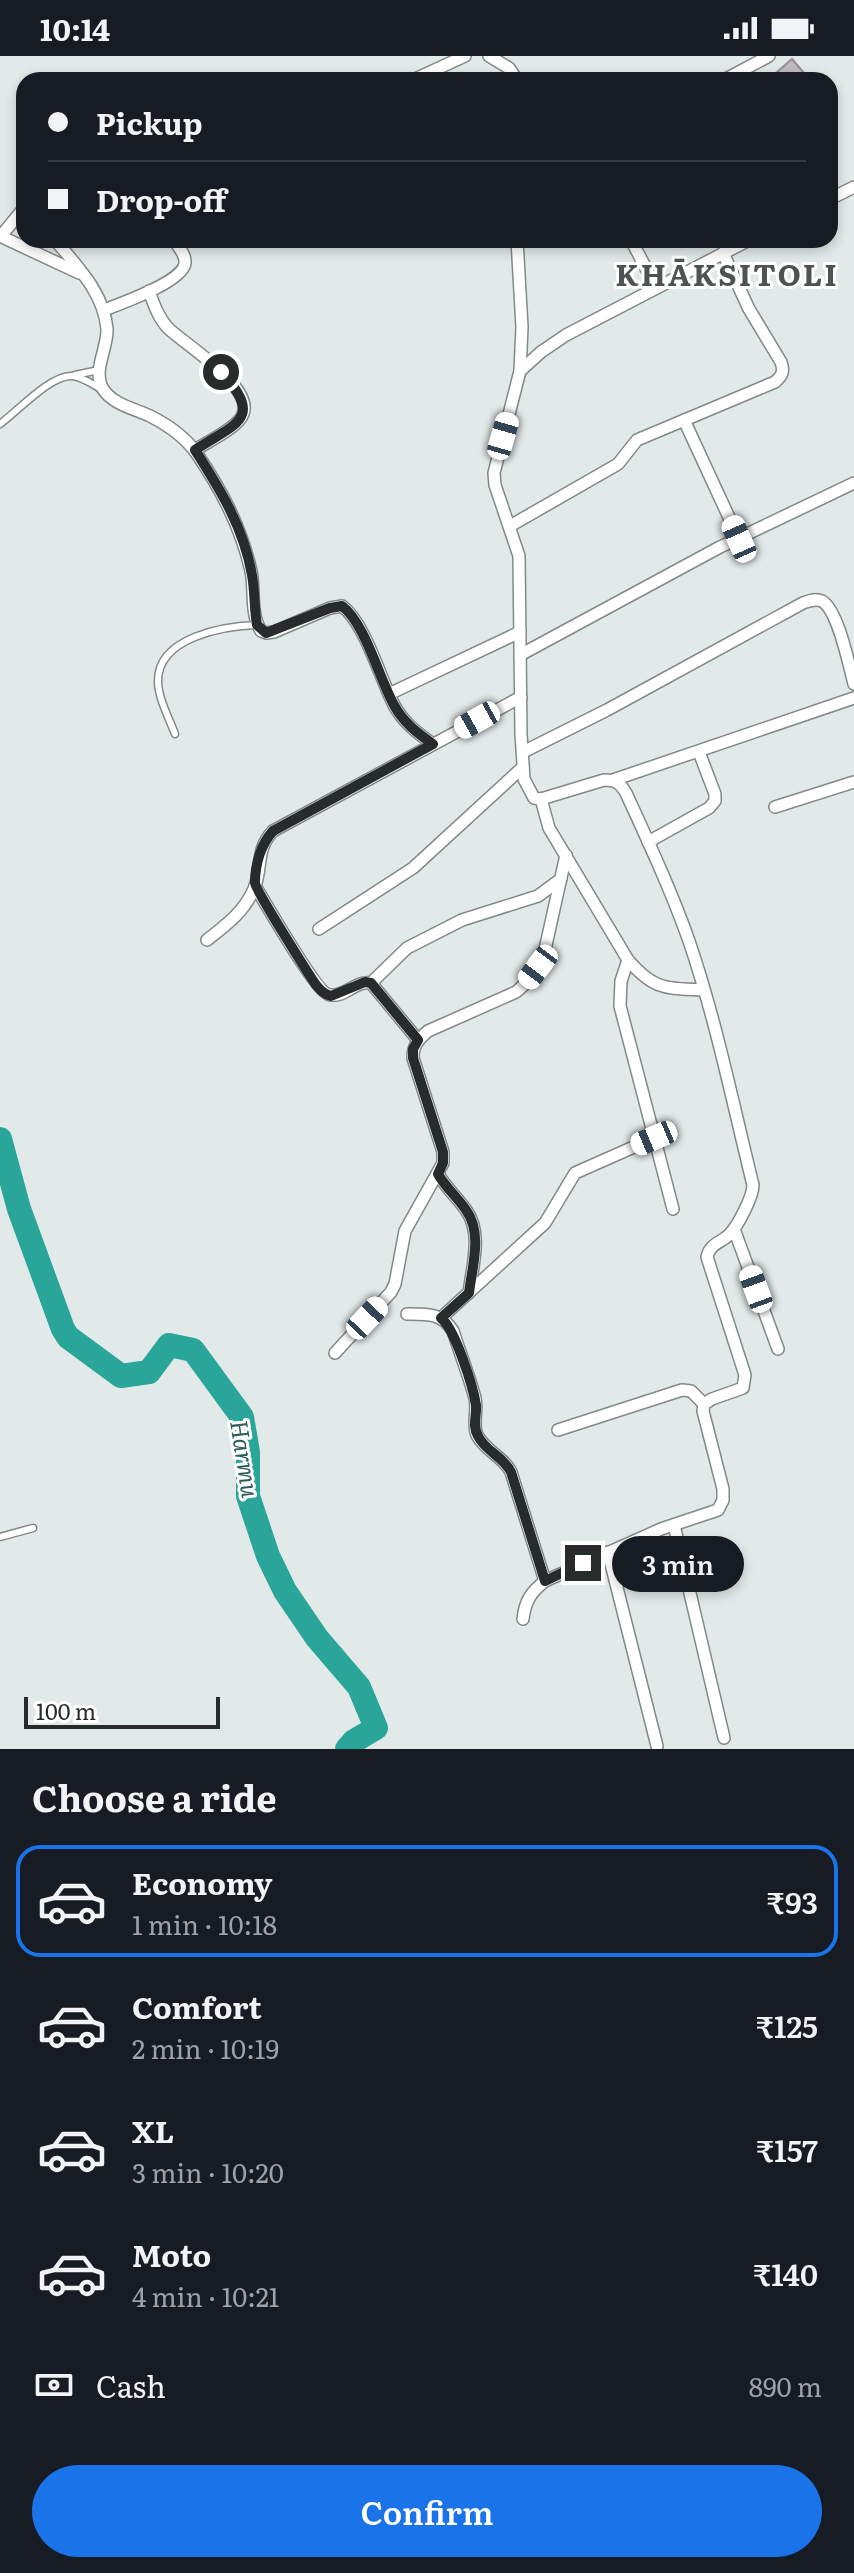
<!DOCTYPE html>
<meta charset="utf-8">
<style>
body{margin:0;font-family:Literata,serif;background:#242831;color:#f1f3f6;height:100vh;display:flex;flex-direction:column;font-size:30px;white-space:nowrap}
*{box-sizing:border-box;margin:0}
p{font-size:26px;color:#9ea1a6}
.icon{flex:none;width:44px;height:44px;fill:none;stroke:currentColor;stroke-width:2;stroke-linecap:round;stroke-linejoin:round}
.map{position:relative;height:1693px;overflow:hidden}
.drawer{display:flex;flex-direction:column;background:#171b24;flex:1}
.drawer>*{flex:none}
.top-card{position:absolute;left:16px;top:16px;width:822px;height:176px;border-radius:24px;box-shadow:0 4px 12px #0003;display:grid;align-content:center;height:176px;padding:0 32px;background:#171b24}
.scale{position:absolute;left:24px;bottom:20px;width:196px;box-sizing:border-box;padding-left:8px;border:4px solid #282b2b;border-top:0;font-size:22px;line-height:28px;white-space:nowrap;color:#282b2b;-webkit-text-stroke:6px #fff;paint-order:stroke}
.end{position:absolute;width:36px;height:36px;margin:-18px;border:10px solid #282b2b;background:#fff;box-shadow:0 0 0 4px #fff}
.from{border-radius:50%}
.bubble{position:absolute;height:56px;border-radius:28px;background:#171b24;box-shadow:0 4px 12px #0003;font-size:26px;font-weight:600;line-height:56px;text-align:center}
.car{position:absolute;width:24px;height:48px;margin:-24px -12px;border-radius:10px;box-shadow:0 0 6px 2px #0007;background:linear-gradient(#fff 24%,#345 0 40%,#fff 0 76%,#345 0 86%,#fff 0)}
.top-card b{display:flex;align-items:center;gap:28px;height:76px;font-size:30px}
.top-card b+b{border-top:2px solid #363941}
.top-card i{width:20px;height:20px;background:#f1f3f6}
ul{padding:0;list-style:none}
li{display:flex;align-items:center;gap:24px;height:112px;margin:0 16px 12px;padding:0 16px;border:4px solid transparent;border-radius:24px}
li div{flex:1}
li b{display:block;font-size:30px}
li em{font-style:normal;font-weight:600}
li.current{border-color:#1a73e8}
li>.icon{width:72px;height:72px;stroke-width:1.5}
h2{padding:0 32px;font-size:36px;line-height:96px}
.pay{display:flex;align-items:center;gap:20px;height:88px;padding:0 32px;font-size:30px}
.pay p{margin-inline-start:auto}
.cta{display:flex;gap:16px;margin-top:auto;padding:16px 32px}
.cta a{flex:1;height:92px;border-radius:48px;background:#1a73e8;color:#fff;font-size:32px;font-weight:600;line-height:92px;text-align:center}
.status{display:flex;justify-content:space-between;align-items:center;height:56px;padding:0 40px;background:#171b24;direction:ltr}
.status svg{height:22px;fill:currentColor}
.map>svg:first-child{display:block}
</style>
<div class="status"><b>10:14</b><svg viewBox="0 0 49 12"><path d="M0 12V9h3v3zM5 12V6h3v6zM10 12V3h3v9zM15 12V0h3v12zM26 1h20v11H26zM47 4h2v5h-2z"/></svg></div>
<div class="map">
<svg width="854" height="1693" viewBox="0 0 854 1693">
<rect width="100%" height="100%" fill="#e2eae9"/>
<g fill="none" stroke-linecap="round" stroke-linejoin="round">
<polyline stroke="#29a59a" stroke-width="24" points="0,1083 19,1153 63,1273 68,1281 121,1320 149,1316 169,1289 193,1294 242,1361 248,1396 248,1440 268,1500 285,1535 317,1582 359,1631 376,1672 354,1685 347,1693"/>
</g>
<polygon fill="#bfbbc1" stroke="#938f94" stroke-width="2" points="792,3 810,24 768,24"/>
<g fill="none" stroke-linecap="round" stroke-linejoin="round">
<defs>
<g id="service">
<polyline points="75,319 99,314"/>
<path d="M 0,368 C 18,355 50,319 72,320 C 83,321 92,328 101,333"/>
<path d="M 175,678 C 169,662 158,642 158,625 C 158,581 224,570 257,569"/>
<polyline points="0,1481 33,1472"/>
</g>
<g id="minor">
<polyline points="489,0 509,12 517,24"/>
<polyline points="413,24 465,0"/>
<polyline points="724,24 769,0"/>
<polyline points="830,143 854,131"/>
<polyline points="0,180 79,217"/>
<polyline points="1,180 24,152"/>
<path d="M 55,184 C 77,210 104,237 107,273 C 108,292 92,315 103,333 C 112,348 135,353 150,360 C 168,369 186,382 197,398 C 222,435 241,471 251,515 C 255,534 250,558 261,575 L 266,577 L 274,576 L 330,552 L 342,550 C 365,567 380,622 394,649 C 403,666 417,677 433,688"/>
<path d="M 517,184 L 522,271 L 520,315 L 494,417 L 495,429 L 519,500 L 521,678 L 524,723 L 534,742 L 541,743 L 604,724 C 616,724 620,727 626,737 C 648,785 671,834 689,885 C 716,964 733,1048 753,1129 C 753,1141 738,1169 730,1178 C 721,1187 710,1187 707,1201 L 745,1319 L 743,1332 L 712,1343 L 704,1348 L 703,1355 L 723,1433 L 723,1444 L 718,1454 L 661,1473 L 545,1525 C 531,1536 525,1545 523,1563"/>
<polyline points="631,184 656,231"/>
<path d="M 149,235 C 154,249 159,263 169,273 C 186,289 254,331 243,358 C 239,371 207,386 195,394"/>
<path d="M 104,254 C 120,248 184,225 185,207 C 186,199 178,190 174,184"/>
<polyline points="520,315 541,296 566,279 749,184"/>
<polyline points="684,364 739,483"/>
<path d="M 510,470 L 618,408 L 637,384 L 775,326 C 783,319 784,315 781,306 L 749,253 L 723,197"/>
<polyline points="520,599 720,491 854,427"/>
<polyline points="389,638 520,576"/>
<path d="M 523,696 L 607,654 L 803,547 C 809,545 815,542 822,545 C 838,554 849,609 854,628"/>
<polyline points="613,724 854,642"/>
<path d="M 541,743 L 549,772 L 628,904 C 655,935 666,932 704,934"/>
<polyline points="775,751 854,726"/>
<polyline points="648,786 709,752 715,745 715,738 699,696"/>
<path d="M 255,830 C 265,846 317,938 330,939 C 345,942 355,924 371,927 L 418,984"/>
<polyline points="319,873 413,812 523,711"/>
<path d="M 207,884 C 226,869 244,856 254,833 C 263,811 255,794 273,775 L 521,641"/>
<polyline points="628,904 621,925 620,950 673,1153"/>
<polyline points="371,927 407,892 462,864 538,840 561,823"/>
<path d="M 438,1118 C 446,1132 457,1141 466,1154 C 483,1177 472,1211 469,1237"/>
<polyline points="734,1173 778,1293"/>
<path d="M 407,1258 C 427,1258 442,1257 453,1275 C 460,1297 469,1320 475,1342 C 478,1354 472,1368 477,1379 C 485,1395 504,1401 511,1416 L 545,1525"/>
<polyline points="441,1262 545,1167 575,1117 654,1082"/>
<path d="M 335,1297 L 391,1236 L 395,1228 L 405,1175 L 443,1107 L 443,1096 L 413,1002 C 413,989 418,984 428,975 L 516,936 C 529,926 537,913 544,898 L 566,799"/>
<polyline points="558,1374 682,1334 691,1335 704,1348"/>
<polyline points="674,1469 724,1682"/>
<polyline points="608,1496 657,1690"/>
</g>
</defs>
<use href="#service" stroke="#828988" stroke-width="9"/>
<use href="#minor" stroke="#828988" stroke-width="14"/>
<use href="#service" stroke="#fff" stroke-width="6"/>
<use href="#minor" stroke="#fff" stroke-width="11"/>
</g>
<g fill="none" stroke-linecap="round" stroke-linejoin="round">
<path stroke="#282b2b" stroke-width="10" d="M 221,316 C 265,363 236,367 195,394 C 220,433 244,472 252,519 C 255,535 254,552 257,569 L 266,577 L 330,552 L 342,550 C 365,567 379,622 394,649 C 403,666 417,677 433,688 L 273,775 C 261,788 255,808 255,827 C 256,835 308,917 316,929 C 321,935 324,938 331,940 L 365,926 L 371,927 L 418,984 L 413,993 L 413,1002 L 443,1096 L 443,1107 L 438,1118 C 446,1132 457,1141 466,1154 C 483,1177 472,1211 469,1237 L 441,1262 C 455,1273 473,1330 476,1349 C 477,1359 472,1369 478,1380 C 485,1395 504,1401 511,1416 L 545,1525 L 583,1507"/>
</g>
<g text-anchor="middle" stroke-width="6" stroke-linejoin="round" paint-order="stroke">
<g font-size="24" font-style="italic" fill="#2d5e59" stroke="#fff">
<text transform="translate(244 1403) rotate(81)" y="8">Harmu</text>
</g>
<g font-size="30" font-weight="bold" letter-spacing="2" fill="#4c5352" stroke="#fff">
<text x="727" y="230">KHĀKSITOLI</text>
</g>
</g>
</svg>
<div class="scale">100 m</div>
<i class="end from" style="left:221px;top:316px"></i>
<i class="end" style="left:583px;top:1507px"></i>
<div class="bubble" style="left:612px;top:1480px;width:132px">3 min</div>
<i class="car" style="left:503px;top:380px;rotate:16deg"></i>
<i class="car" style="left:739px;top:483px;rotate:336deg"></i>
<i class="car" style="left:477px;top:664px;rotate:241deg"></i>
<i class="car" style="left:538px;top:911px;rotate:217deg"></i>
<i class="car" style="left:654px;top:1082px;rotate:247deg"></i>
<i class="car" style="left:756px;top:1233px;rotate:340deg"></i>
<i class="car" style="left:367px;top:1262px;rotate:43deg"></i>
<div class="top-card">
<b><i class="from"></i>Pickup</b>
<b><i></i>Drop-off</b>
</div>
</div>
<section class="drawer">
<h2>Choose a ride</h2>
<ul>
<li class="current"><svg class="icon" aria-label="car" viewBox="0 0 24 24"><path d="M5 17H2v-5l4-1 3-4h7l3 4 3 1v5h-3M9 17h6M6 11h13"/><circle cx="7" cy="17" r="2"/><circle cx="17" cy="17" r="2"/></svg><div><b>Economy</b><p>1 min · 10:18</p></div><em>₹93</em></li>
<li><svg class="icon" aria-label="car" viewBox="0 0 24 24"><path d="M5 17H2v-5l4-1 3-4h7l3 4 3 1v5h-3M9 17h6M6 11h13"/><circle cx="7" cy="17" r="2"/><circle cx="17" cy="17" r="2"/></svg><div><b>Comfort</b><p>2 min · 10:19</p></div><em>₹125</em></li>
<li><svg class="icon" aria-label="car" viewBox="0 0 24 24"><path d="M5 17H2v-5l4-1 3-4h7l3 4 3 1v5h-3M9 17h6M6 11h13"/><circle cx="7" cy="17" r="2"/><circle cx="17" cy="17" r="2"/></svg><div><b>XL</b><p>3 min · 10:20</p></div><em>₹157</em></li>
<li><svg class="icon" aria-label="car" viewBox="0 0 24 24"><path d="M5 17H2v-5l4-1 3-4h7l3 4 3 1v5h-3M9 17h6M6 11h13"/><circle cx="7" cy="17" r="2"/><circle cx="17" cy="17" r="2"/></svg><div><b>Moto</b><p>4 min · 10:21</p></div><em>₹140</em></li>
</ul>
<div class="pay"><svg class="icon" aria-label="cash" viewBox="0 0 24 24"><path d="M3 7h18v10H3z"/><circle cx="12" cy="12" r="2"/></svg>Cash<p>890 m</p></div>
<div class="cta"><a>Confirm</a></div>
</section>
